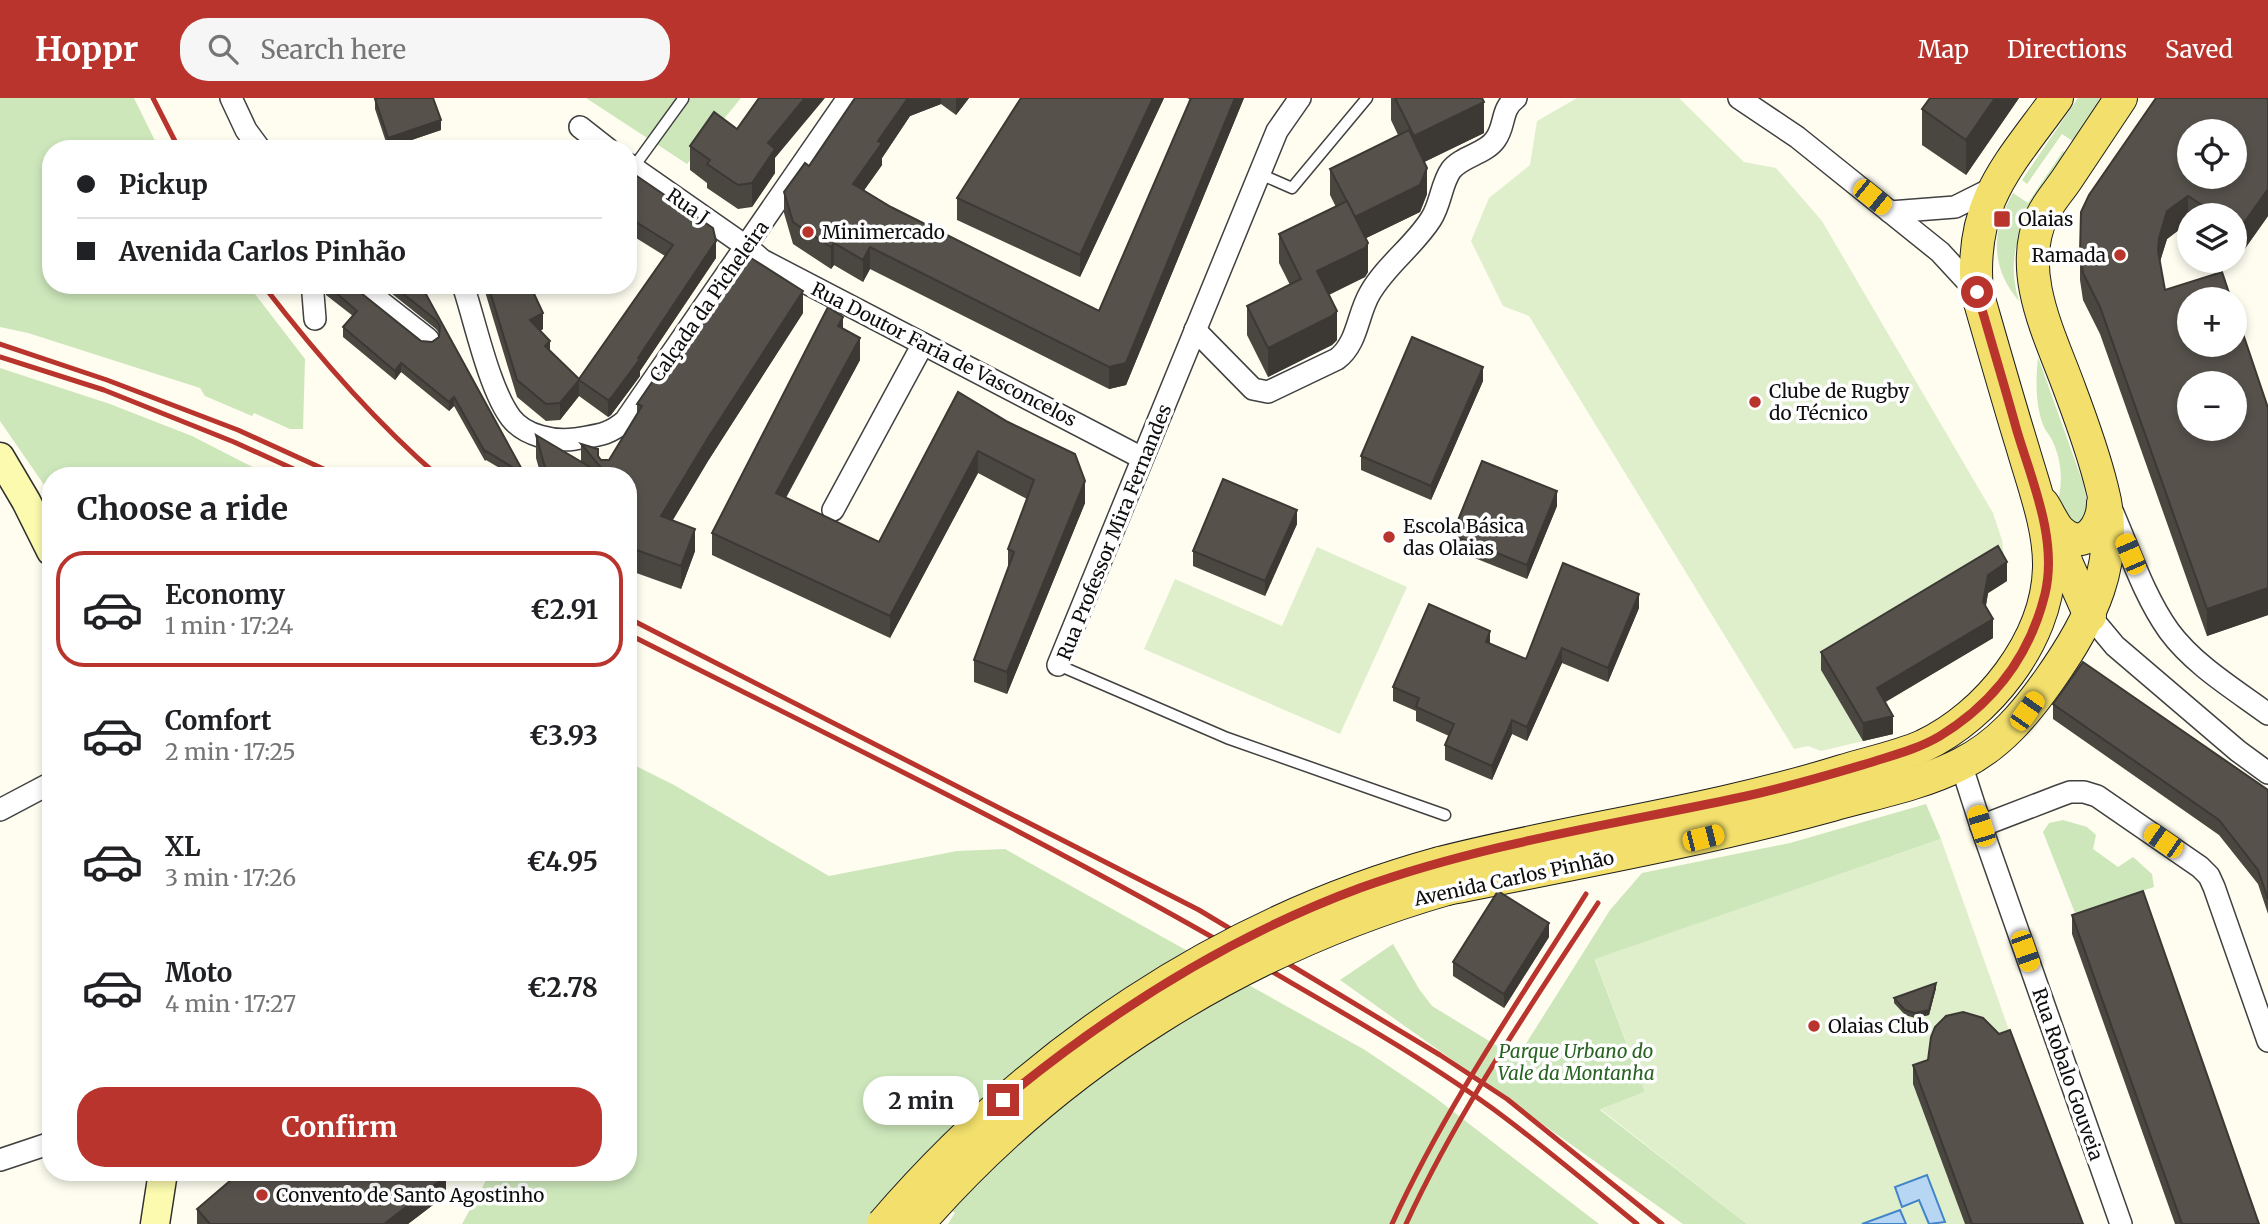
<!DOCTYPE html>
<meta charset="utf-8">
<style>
body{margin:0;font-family:Merriweather,serif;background:#f6f6f6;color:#202124;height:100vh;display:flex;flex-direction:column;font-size:26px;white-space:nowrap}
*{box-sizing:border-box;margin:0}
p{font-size:23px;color:#757577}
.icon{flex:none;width:38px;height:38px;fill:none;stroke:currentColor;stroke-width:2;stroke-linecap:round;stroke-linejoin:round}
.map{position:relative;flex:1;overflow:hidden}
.sheet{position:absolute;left:42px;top:369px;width:595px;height:714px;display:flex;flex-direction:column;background:#fff;border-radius:28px;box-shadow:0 4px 10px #0003}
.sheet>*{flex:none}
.hud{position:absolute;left:42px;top:42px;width:595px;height:154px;border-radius:28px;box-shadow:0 4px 10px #0003;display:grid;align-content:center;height:154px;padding:0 35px;background:#fff}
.tools{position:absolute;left:2177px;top:21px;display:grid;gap:14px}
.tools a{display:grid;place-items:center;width:70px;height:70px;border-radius:50%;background:#fff;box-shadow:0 4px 10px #0003;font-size:35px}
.end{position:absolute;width:32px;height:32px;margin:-16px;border:9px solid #b8342c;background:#fff;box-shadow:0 0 0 4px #fff}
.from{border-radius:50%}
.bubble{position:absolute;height:49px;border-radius:24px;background:#fff;box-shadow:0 4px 10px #0003;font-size:23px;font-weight:700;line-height:49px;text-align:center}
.car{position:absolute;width:21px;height:42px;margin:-21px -10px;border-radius:9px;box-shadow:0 0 5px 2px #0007;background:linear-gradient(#f5c518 24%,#345 0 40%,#f5c518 0 76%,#345 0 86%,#f5c518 0)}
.hud b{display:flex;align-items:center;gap:24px;height:66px;font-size:26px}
.hud b+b{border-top:2px solid #e0e0e0}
.hud i{width:18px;height:18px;background:#202124}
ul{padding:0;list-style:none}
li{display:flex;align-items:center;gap:21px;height:116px;margin:0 14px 10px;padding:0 21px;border:4px solid transparent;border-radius:28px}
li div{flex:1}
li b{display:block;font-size:26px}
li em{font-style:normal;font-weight:700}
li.current{border-color:#b8342c}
li>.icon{width:63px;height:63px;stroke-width:1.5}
h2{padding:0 35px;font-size:32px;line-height:84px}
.primary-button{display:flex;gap:14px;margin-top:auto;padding:14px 35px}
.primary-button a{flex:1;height:80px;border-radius:28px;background:#b8342c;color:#fff;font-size:28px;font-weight:700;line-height:80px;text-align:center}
header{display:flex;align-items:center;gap:42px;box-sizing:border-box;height:98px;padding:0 35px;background:#b8342c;color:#fff}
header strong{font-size:33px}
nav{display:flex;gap:38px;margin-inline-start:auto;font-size:24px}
.search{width:490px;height:63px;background:#f6f6f6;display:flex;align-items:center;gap:18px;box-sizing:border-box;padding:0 24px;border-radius:28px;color:#757577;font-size:26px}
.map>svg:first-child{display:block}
</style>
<header>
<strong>Hoppr</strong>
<div class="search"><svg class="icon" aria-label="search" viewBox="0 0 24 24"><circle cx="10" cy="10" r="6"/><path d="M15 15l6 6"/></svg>Search here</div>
<nav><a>Map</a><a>Directions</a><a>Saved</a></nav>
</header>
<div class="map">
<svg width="2268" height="1126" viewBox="0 0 2268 1126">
<rect width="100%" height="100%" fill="#fefdf0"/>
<g fill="#cde7bb">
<polygon points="0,0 134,0 159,51 51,51 51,187 248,187 305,261 303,331 290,331 254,315 252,318 205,298 200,290 28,235 0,229"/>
<polygon points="586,0 741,0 687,66"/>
<polygon points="2078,0 2109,0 2077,46 2062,36 2027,86 2022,82"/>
<path d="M 2063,53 L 2069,57 C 2036,105 2000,141 2019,203 C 1990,169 1991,133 2013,95 L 2028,105 Z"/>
<path d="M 2038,259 L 2083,385 L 2088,408 L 2081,433 L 2056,411 C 2063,387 2063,365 2052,342 C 2049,336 2044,331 2042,324 C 2035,303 2036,280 2038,259 Z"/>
<polygon points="0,270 110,306 192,338 270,378 51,378 51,397 0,323"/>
<polygon points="628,664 674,687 829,778 957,753 1005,751 1365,952 1433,998 1599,1126 948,1126 955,1115 905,1079 868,1126 462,1126 490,1075 628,1074"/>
<polygon points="1926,706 1941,741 1595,862 1645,994 1600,1012 1747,1126 1683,1126 1340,882 1393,846 1419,891 1432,908 1517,960 1610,812 1642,775 1790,745"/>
<polygon points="2063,722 2087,729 2096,737 2093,751 2118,769 2133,759 2152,776 2154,789 2075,815 2043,734 2049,725"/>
</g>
<g fill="#dfefcc">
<polygon points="1577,0 1679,0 1744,64 1776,70 1822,123 1993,415 2002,442 2007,483 1988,496 1983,523 1993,540 1878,609 1893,636 1821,653 1808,648 1794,651 1529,218 1503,208 1471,143 1489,100 1530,67 1537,23"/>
<polygon points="1317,449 1407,489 1340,636 1144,551 1175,481 1282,528"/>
<polygon points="1941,741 2078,1126 1747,1126 1600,1011 1645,994 1595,861"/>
</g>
<g fill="#b7d6f3" stroke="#4184c7" stroke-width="2">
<polygon points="1927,1077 1945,1124 1929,1126 1919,1102 1902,1109 1895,1089"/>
<polygon points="1900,1112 1906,1126 1862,1126"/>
</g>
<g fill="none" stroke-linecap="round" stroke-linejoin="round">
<defs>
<g id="service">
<polyline points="633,70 683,1"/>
<polyline points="1260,76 1292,90 1367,0"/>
<polyline points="1058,567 1227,640 1445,717"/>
</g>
<g id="minor">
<polyline points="231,0 246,32 260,51"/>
<polyline points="1739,0 1797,39 1940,154 1977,194"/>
<polyline points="580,29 608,51"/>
<polyline points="628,66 747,149 762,162 1142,360"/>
<polyline points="1890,114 1955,109 1993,90"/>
<polyline points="359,187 428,241"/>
<path d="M 463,187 C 475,223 489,291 511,320 C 525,338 554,344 575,341 C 597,337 607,338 625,323 L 848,0"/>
<polyline points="315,221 313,196 315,187"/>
<path d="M 1195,232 L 1253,291 L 1268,294 L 1337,261 C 1358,245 1357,217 1370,195 C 1386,167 1414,148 1431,121 C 1441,106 1441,86 1451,72 C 1462,58 1485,56 1495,42 C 1506,28 1500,12 1516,0"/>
<polyline points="833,412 923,246"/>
<path d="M 2113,415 C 2130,454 2144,498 2169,533 C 2194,567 2234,591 2268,616"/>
<polyline points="2090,518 2115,548 2238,653 2268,675"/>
<polyline points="1058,567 1277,33 1300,0"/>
<polyline points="1961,666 1981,728 2121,1126"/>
<polyline points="0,712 51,685"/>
<polyline points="1981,728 2059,698 2070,694 2084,694 2097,698 2200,769 2209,778 2214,789 2268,943"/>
<polyline points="0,1062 51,1045"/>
</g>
<g id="secondary">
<polyline points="0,359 26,403 51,453"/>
<polyline points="155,1126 163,1074"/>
</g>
<g id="primary">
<path d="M 2043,406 C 2049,415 2054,428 2061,434 C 2085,455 2103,427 2103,405"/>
<polyline points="2057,435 2067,466 2090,518"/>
<path d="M 1440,765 C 1573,731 1711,714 1842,673 C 1868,665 1898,659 1923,648 C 1987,618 2047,543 2049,470 C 2050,431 2034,389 2023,351 C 2007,299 1992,246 1977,194 C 1969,104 2008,68 2057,0"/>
<path d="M 1447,791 C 1576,765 1705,742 1832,707 C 1875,695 1922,686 1961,666 C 1999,647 2025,616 2049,582 C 2090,524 2122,464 2102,390 C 2094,357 2082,324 2070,292 C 2051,239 2016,175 2042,118 C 2048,105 2059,93 2067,81 C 2085,54 2103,27 2121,0"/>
</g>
</defs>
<use href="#service" stroke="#414141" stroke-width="13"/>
<use href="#minor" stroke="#414141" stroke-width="24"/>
<use href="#secondary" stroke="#303030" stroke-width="31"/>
<use href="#primary" stroke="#1f1f1f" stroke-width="34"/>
<use href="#service" stroke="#fff" stroke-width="10"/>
<use href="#minor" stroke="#fff" stroke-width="21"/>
<use href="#secondary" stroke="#fbfaae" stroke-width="28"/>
<use href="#primary" stroke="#f2df6c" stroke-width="32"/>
<g stroke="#b8342c" stroke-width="5">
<polyline points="153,0 179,51"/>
<path d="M 263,187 C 316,256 372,321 438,378"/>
<polyline points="0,246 107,282 238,332 339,378"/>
<polyline points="0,259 104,292 234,344 309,378"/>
<polyline points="628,520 1199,812 1440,957 1507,1001 1662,1126"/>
<path d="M 628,536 C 842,644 1058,748 1264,869 C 1345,916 1429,963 1504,1019 C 1549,1053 1593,1090 1637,1126"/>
<path d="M 1392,1126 C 1445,1010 1518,904 1586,796"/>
<path d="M 1406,1126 C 1458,1013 1530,909 1598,805"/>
</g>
<defs>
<g id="primary-bridge">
<path d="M 883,1126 C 1030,955 1221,825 1440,765"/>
<path d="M 918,1126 C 1058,965 1242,850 1447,791"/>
</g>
</defs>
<use href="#primary-bridge" stroke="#1f1f1f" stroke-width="34" stroke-linecap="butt"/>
<use href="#primary-bridge" stroke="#f2df6c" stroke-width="32"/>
</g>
<g fill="#4a4640">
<polygon points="855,0 969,0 956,17 941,6 910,18 882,60 882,67 864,92 891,109 1099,213 1191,2 1187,0 1244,0 1126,287 1109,291 870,171 863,184 834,167 831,171 793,146 784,115 784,94 809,68"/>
<polygon points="1021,0 1164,0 1080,179 957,122 957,100"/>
<polygon points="1391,0 1482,0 1484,35 1424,64 1427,96 1420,114 1366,140 1368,174 1365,179 1329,197 1337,242 1332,247 1268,279 1247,237 1247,208 1290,187 1279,165 1279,136 1336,109 1330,97 1330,71 1398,37 1391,22"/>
<polygon points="2019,0 1966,77 1922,47 1922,11"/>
<polygon points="2268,0 2268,118 2239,159 2235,156 2235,117 2189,117 2189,126 2188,125 2167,141 2160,163 2165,192 2268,310 2268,517 2207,538 2100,236 2083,202 2080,182 2080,155"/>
<polygon points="375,1 441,32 388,50 375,11"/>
<polygon points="737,31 775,60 775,75 752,109 738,111 707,90 707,85 690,72 690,48"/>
<polygon points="628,72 716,160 640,273 640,278 611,317 608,319 579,298 560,322 546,323 517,299 483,187 530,187 543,231 540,233 550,253 579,281 665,158 628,135"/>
<polygon points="381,187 432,187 432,191 426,196 525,378 513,378 486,362 485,363 454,308 449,313 401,274 395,282 343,239 343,229 353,218 326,197 326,188 421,243 432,244 439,239 439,235 436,231"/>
<polygon points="803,215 708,363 673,422 695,453 681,491 628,472 628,378 541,378 536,360 536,337 581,363 581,346 601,362 609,362 637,317 637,306 671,273"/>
<polygon points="843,231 860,262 786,400 879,444 958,294 1085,405 1007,596 974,584 974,562 1008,470 1008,451 1027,401 978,375 890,540 712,457 712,435"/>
<polygon points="1483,283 1431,402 1361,372 1361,358"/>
<polygon points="1557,408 1527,481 1452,451 1452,437"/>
<polygon points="1297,426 1265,498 1193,468 1193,453"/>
<polygon points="2007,483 1988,495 1986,508 1993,540 1885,604 1893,636 1863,643 1821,572 1821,554"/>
<polygon points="1639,510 1608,584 1562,565 1527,643 1512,636 1492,682 1445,662 1445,647 1449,638 1416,623 1416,613 1393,603 1393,589 1490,546 1526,561"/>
<polygon points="2053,606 2268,692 2268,816 2258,786 2219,737 2053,621"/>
<polygon points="2072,817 2259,1126 2175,1126 2072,836"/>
<polygon points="1549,839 1504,910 1453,878 1453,864"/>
<polygon points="1936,890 1929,917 1915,920 1905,917 1894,905 1894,900"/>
<polygon points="1913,967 2083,1126 1965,1126 1913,986"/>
<polygon points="227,1074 444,1074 446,1097 408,1126 197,1126 197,1111 231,1082"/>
</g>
<g fill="#3c3934">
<polygon points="805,0 825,0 775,60 775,75 752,109 752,85 768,45"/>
<polygon points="908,0 941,0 941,6 910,18 882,60 882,67 853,108 853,86 878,43"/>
<polygon points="956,0 969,0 956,17"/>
<polygon points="1153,0 1164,0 1080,179 1080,157"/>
<polygon points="1235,0 1244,0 1126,287 1109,291 1109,269"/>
<polygon points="1995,0 2019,0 1966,77 1966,42"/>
<polygon points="1484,4 1484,35 1414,69 1414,38"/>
<polygon points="441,22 441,32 388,50 388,40"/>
<polygon points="1427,70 1427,96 1420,114 1354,146 1354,120"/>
<polygon points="2268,91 2268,118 2239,159 2239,132"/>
<polygon points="2188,98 2188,125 2167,141 2159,167 2158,180 2159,140 2167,113"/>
<polygon points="716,143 716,160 640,273 640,278 611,317 608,319 608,302"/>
<polygon points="834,145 834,167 831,171 831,149"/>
<polygon points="1368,145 1368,174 1365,179 1317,202 1317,173"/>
<polygon points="870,149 870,171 863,184 863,162"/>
<polygon points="424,187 432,187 432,191 422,198 422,189"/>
<polygon points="803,193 803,215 708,363 661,441 661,418 708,340"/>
<polygon points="1337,213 1337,242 1332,247 1268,279 1268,250"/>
<polygon points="543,215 543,231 530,239 530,222"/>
<polygon points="843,219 843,241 838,228"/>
<polygon points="860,240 860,262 776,417 776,395"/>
<polygon points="550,243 550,260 545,248"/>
<polygon points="401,265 401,274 395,282 395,273"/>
<polygon points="1483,269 1483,283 1431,402 1431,388"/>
<polygon points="579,282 579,298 560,322 560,305"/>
<polygon points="454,299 454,308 449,313 449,304"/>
<polygon points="978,353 978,375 890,540 890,518"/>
<polygon points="1085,383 1085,405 1007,596 1007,574"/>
<polygon points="1557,393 1557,408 1527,481 1527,467"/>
<polygon points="1297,412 1297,426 1265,498 1265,483"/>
<polygon points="695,431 695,453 681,491 681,468"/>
<polygon points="2007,464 2007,483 1988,495 1983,523 1983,504 1988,477"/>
<polygon points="2268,490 2268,517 2207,538 2207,511"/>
<polygon points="1639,496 1639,510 1608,584 1608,570"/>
<polygon points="1993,521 1993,540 1877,609 1877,590"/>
<polygon points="1490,533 1490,547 1486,544"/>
<polygon points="1562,550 1562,565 1527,643 1527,629"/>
<polygon points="1893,618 1893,636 1863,643 1863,625"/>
<polygon points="1512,622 1512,636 1492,682 1492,668"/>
<polygon points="1549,825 1549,839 1504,910 1504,896"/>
<polygon points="1936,885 1936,890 1929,917 1915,920 1915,915"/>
<polygon points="446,1078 446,1097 408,1126 384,1126"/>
</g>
<g fill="#56514b" stroke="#3c3934" stroke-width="2" fill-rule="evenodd">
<polygon points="379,0 433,0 441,22 388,40 375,1"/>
<polygon points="759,0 805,0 768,45 775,51 752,85 738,87 707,66 710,62 690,48 714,14 737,31"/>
<polygon points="855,0 908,0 878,43 882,45 853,86 891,109 1099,213 1191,0 1235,0 1126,265 1109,269 870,149 863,162 834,145 831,149 793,124 784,94 805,65 809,68"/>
<polygon points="1021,0 1153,0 1080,157 957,100"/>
<polygon points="1395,0 1482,0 1484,4 1414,38"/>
<polygon points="1930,0 1995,0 1966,42 1922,11"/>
<path d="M 2156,0 L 2268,0 L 2268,91 L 2239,132 L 2235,129 L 2235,117 L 2217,117 L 2188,98 L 2167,113 L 2159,140 L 2158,153 L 2165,192 L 2222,174 L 2231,201 L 2189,201 L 2189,247 L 2235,247 L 2235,212 L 2268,310 L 2268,490 L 2207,511 L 2100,209 L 2083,175 L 2080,155 L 2081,114 L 2089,97 ZM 2189,33 L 2235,33 L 2235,79 L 2189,79 ZM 2189,285 L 2235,285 L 2235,331 L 2189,331 Z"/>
<polygon points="1409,32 1427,70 1420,87 1355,119 1330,71"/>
<polygon points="628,72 713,130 716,143 638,260 640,261 611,300 608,302 579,282 560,305 546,306 517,282 488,187 530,187 543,215 530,222 550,243 545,248 579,281 673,147 628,119"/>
<polygon points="1347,103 1368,145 1365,150 1317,173 1337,213 1332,218 1268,250 1247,208 1301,181 1279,136"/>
<polygon points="751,160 803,193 708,340 661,418 695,431 681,468 628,449 628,404 630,401 628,400 628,378 608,378 581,346 598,351 598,358 601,362 609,362 642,308 637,306 663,268 671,273 744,165"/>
<polygon points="327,187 351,187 421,243 432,244 439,239 440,228 436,222 392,187 424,187 422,189 525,377 486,353 485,354 454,299 449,304 401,265 395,273 343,229 357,213"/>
<polygon points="828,209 843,219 838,228 860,240 776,395 879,444 958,294 1008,324 1075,356 1085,383 1007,574 974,562 1014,454 1008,451 1034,382 978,353 890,518 712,435"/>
<polygon points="1412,239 1483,269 1431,388 1361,358"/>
<polygon points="536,337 605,378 553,378 546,373"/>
<polygon points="1482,363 1557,393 1527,467 1452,437"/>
<polygon points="1223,381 1297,412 1265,483 1193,453"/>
<polygon points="1998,448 2007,464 1988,477 1983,504 1993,521 1877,590 1893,618 1863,625 1821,554"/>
<polygon points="1563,465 1639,496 1608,570 1562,550 1527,629 1512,622 1492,668 1445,647 1454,626 1416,609 1419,600 1393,589 1429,506 1490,533 1486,544 1526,561"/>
<polygon points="2083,564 2268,692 2268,801 2258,772 2219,722 2053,606"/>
<polygon points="1498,793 1549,825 1504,896 1453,864"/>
<polygon points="2143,793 2259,1126 2182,1126 2072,817"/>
<polygon points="1936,885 1929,912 1915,915 1905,912 1894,900"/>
<polygon points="1963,914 1983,920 1999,936 2010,932 2083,1126 1972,1126 1913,967 1928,962 1931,939 1935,929 1946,918"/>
<polygon points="237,1074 444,1074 446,1078 384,1126 210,1126 197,1111 238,1076"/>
</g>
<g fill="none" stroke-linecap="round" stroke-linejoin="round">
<path stroke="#b8342c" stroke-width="9" d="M 1003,1002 C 1111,913 1228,839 1360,790 C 1482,746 1611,727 1737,700 C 1782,691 1825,678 1869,665 C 1894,657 1918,651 1940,638 C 1994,605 2030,557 2045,496 C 2058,442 2032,383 2017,333 C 2004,286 1990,240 1977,194"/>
</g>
<g fill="#b8342c" stroke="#fff" stroke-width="2.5">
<rect x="1993" y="112" width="18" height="18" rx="3.5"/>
<circle cx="808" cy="134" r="7"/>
<circle cx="2120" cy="157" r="7"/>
<circle cx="1755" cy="304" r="7"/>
<circle cx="1389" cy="439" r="7"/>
<circle cx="1814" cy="928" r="7"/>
<circle cx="262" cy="1097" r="7"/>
</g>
<g text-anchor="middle" stroke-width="7" stroke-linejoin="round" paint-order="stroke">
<g font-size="19" fill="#0e0e0e" stroke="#fff">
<text transform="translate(688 108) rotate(35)" y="7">Rua J</text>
<text transform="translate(709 203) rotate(-55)" y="7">Calçada da Picheleira</text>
<text transform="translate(944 256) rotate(27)" y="7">Rua Doutor Faria de Vasconcelos</text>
<text transform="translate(1114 434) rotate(-68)" y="7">Rua Professor Mira Fernandes</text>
<text transform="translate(1514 780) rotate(-12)" y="7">Avenida Carlos Pinhão</text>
<text transform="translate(2068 976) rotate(71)" y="7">Rua Robalo Gouveia</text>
</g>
<g font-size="19" fill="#0e0e0e" stroke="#fff" text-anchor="start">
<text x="2018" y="128">Olaias</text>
<text x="822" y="141">Minimercado</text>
<text x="2106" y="164" text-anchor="end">Ramada</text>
<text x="1769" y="300">Clube de Rugby<tspan x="1769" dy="22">do Técnico</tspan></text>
<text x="1403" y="435">Escola Básica<tspan x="1403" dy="22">das Olaias</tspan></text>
<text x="1828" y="935">Olaias Club</text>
<text x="276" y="1104">Convento de Santo Agostinho</text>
</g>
<g font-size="19" font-style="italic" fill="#286321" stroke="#fff">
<text x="1576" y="960">Parque Urbano do<tspan x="1576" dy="22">Vale da Montanha</tspan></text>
</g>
</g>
</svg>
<div class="tools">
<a><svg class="icon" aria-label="locate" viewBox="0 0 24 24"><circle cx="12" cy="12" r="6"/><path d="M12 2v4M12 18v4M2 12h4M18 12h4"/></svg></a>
<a><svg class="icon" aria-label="layers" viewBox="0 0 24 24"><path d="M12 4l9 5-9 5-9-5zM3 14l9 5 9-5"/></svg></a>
<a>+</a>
<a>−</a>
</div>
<i class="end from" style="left:1977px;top:194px"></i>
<i class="end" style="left:1003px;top:1002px"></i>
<div class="bubble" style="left:863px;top:978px;width:116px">2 min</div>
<i class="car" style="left:1872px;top:99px;rotate:129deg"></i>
<i class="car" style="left:2130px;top:456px;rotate:337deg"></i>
<i class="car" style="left:2027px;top:613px;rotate:35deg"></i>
<i class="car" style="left:1981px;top:728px;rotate:343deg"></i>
<i class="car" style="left:1703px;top:740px;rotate:76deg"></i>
<i class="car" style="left:2163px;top:743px;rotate:305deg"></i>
<i class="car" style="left:2025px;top:853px;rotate:161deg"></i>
<div class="hud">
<b><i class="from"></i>Pickup</b>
<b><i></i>Avenida Carlos Pinhão</b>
</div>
<section class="sheet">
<h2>Choose a ride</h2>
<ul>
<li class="current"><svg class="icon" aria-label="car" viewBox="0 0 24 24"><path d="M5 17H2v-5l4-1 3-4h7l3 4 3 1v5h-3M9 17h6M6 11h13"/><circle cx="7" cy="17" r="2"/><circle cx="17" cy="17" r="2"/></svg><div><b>Economy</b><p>1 min · 17:24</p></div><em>€2.91</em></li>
<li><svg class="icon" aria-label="car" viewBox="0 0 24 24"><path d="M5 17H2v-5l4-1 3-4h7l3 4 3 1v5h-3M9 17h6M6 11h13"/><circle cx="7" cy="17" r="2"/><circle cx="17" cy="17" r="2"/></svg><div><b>Comfort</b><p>2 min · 17:25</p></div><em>€3.93</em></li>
<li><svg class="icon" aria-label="car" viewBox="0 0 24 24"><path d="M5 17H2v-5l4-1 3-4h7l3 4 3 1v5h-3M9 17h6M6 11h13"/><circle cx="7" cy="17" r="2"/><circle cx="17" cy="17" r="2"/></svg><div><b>XL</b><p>3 min · 17:26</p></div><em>€4.95</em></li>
<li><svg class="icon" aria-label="car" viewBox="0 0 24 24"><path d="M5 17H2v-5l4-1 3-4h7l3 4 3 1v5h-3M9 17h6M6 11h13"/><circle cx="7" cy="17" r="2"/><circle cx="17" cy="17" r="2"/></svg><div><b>Moto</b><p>4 min · 17:27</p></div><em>€2.78</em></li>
</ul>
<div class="primary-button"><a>Confirm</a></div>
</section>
</div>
